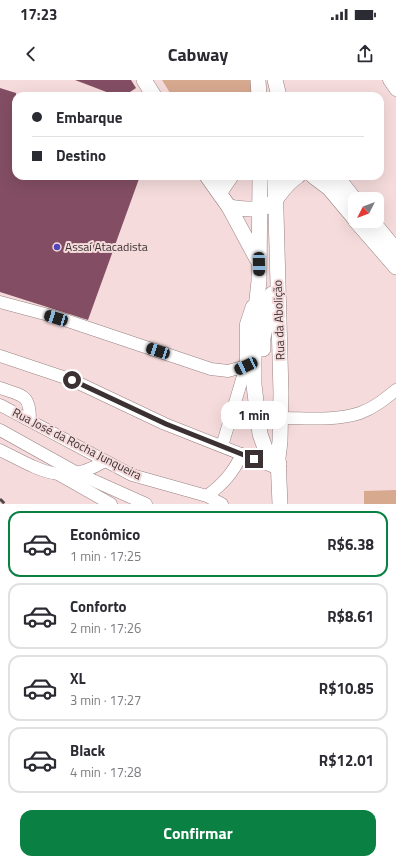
<!DOCTYPE html>
<html lang="pt">
<meta charset="utf-8">
<style>
body{margin:0;font-family:"Titillium Web",sans-serif;background:#f7f7f7;color:#2b2b33;height:100vh;display:flex;flex-direction:column;font-size:15px;white-space:nowrap}
*{box-sizing:border-box;margin:0}
p{font-size:13px;color:#7c7c81}
.icon{flex:none;width:22px;height:22px;fill:none;stroke:currentColor;stroke-width:2;stroke-linecap:round;stroke-linejoin:round}
.map{position:relative;height:424px;overflow:hidden}
.drawer{display:flex;flex-direction:column;background:#fff;flex:1}
.drawer>*{flex:none}
.banner{position:absolute;left:12px;top:12px;width:372px;height:88px;border-radius:12px;box-shadow:0 4px 16px #0002;display:grid;align-content:center;height:88px;padding:0 20px;background:#fff}
.needle{width:26px;rotate:228deg}
.controls{position:absolute;left:348px;top:112px;display:grid;gap:8px}
.controls a{display:grid;place-items:center;width:36px;height:36px;border-radius:8px;background:#fff;box-shadow:0 4px 16px #0002;font-size:20px}
.end{position:absolute;width:18px;height:18px;margin:-9px;border:5px solid #3b3132;background:#fff;box-shadow:0 0 0 2px #fff}
.from{border-radius:50%}
.bubble{position:absolute;height:28px;border-radius:12px;background:#fff;box-shadow:0 4px 16px #0002;font-size:13px;font-weight:700;line-height:28px;text-align:center}
.car{position:absolute;width:12px;height:24px;margin:-12px -6px;border-radius:5px;box-shadow:0 0 3px 1px #0007;background:linear-gradient(#222 24%,#8ab4d8 0 40%,#222 0 76%,#8ab4d8 0 86%,#222 0)}
.banner b{display:flex;align-items:center;gap:14px;height:38px;font-size:15px}
.banner b+b{border-top:1px solid #e1e1e2}
.banner i{width:10px;height:10px;background:#2b2b33}
ul{padding:7px 0 0;list-style:none}
li{display:flex;align-items:center;gap:12px;height:66px;margin:0 8px 6px;padding:0 12px;border:2px solid #e1e1e2;border-radius:12px}
li div{flex:1}
li b{display:block;font-size:15px}
li em{font-style:normal;font-weight:700}
li.selected{border-color:#0b8043}
li>.icon{width:36px;height:36px;stroke-width:1.5}
.action{display:flex;gap:8px;margin-top:auto;padding:8px 20px}
.action a{flex:1;height:46px;border-radius:12px;background:#0b8043;color:#fff;font-size:16px;font-weight:700;line-height:46px;text-align:center}
.status{display:flex;justify-content:space-between;align-items:center;height:28px;padding:0 20px;background:#fff;direction:ltr}
.status svg{height:11px;fill:currentColor}
header{display:flex;justify-content:space-between;align-items:center;height:52px;padding:0 20px;background:#fff;font-size:18px;font-weight:700}
.map>svg:first-child{display:block}
</style>
<div class="status"><b>17:23</b><svg viewBox="0 0 49 12"><path d="M0 12V9h3v3zM5 12V6h3v6zM10 12V3h3v9zM15 12V0h3v12zM26 1h20v11H26zM47 4h2v5h-2z"/></svg></div>
<header><svg class="icon" aria-label="back" viewBox="0 0 24 24"><path d="M15 5l-7 7 7 7"/></svg>Cabway<svg class="icon" aria-label="share" viewBox="0 0 24 24"><path d="M12 15V3M7 8l5-5 5 5M5 13v7h14v-7"/></svg></header>
<div class="map">
<svg width="396" height="424" viewBox="0 0 396 424">
<rect width="100%" height="100%" fill="#f5dbdc"/>
<g fill="#d7a98f">
<polygon points="162,0 255,0 256,16 172,16"/>
<polygon points="396,410 396,424 364,424 364,411"/>
</g>
<g fill="#834e63">
<polygon points="75,0 131,0 136,8 124,16 117,16"/>
<polygon points="0,8 16,13 16,96 140,96 88,240 0,212"/>
</g>
<g fill="none" stroke-linecap="round" stroke-linejoin="round">
<defs>
<g id="minor">
<polyline points="389,0 396,10"/>
<polyline points="0,222 56,237 211,289 228,291 246,286"/>
<polyline points="0,276 72,300 165,344 279,389"/>
<path d="M 0,308 C 23,316 30,314 30,340"/>
<polyline points="0,325 132,395 207,416 222,424"/>
<path d="M 281,338 C 306,338 336,341 360,333 C 374,328 385,319 396,310"/>
<polyline points="0,350 79,394 146,424"/>
<polyline points="222,366 246,286 246,244 252,226"/>
<path d="M 0,370 C 40,390 63,407 105,381"/>
<polyline points="58,394 111,424"/>
<path d="M 207,416 C 223,404 233,393 242,374"/>
</g>
<g id="major">
<polyline points="144,0 154,16"/>
<polyline points="258,0 259,16"/>
<polyline points="275,0 279,16"/>
<polyline points="207,96 229,127 257,179"/>
<polyline points="260,96 259,201 254,247 254,305 260,354 266,371 279,384"/>
<polyline points="275,96 281,313 280,361 278,378 280,424"/>
<polyline points="313,96 329,108 355,139"/>
<polyline points="336,96 355,120"/>
<polyline points="220,112 231,96"/>
<path d="M 229,127 C 244,129 265,133 276,119 C 283,110 288,102 298,96"/>
<polyline points="356,141 396,187"/>
<polyline points="372,141 396,170"/>
<polyline points="263,269 263,258 272,214"/>
</g>
</defs>
<use href="#minor" stroke="#998182" stroke-width="13"/>
<use href="#major" stroke="#998182" stroke-width="16"/>
<use href="#minor" stroke="#fff" stroke-width="12"/>
<use href="#major" stroke="#fff" stroke-width="15"/>
<polyline stroke="#534748" stroke-width="3" stroke-dasharray="6 3" stroke-linecap="butt" points="0,419 5,424"/>
</g>
<g fill="none" stroke-linecap="round" stroke-linejoin="round">
<polyline stroke="#3b3132" stroke-width="5" points="72,300 166,344 254,379"/>
</g>
<circle fill="#5245bc" stroke="#f5dbdc" stroke-width="1.5" cx="57" cy="167" r="4"/>
<g text-anchor="middle" stroke-width="4" stroke-linejoin="round" paint-order="stroke">
<g font-size="12" fill="#3b3132" stroke="#f5dbdc" text-anchor="start">
<text x="65" y="171">Assaí Atacadista</text>
</g>
<g font-size="12" fill="#3b3132" stroke="#f5dbdc">
<text transform="translate(279 240) rotate(-92)" y="4">Rua da Abolição</text>
<text transform="translate(77 364) rotate(27)" y="4">Rua José da Rocha Junqueira</text>
</g>
</g>
</svg>
<div class="controls">
<a><svg class="needle" viewBox="-14 -14 28 28"><path d="M0-13l5 13h-10z" fill="#e53935"/><path d="M0 13l5-13h-10z" fill="#7c7c81"/></svg></a>
</div>
<i class="end from" style="left:72px;top:300px"></i>
<i class="end" style="left:254px;top:379px"></i>
<div class="bubble" style="left:221px;top:321px;width:66px">1 min</div>
<i class="car" style="left:259px;top:184px;rotate:179deg"></i>
<i class="car" style="left:56px;top:238px;rotate:287deg"></i>
<i class="car" style="left:158px;top:271px;rotate:288deg"></i>
<i class="car" style="left:246px;top:286px;rotate:245deg"></i>
<div class="banner">
<b><i class="from"></i>Embarque</b>
<b><i></i>Destino</b>
</div>
</div>
<section class="drawer">
<ul>
<li class="selected"><svg class="icon" aria-label="car" viewBox="0 0 24 24"><path d="M5 17H2v-5l4-1 3-4h7l3 4 3 1v5h-3M9 17h6M6 11h13"/><circle cx="7" cy="17" r="2"/><circle cx="17" cy="17" r="2"/></svg><div><b>Econômico</b><p>1 min · 17:25</p></div><em>R$6.38</em></li>
<li><svg class="icon" aria-label="car" viewBox="0 0 24 24"><path d="M5 17H2v-5l4-1 3-4h7l3 4 3 1v5h-3M9 17h6M6 11h13"/><circle cx="7" cy="17" r="2"/><circle cx="17" cy="17" r="2"/></svg><div><b>Conforto</b><p>2 min · 17:26</p></div><em>R$8.61</em></li>
<li><svg class="icon" aria-label="car" viewBox="0 0 24 24"><path d="M5 17H2v-5l4-1 3-4h7l3 4 3 1v5h-3M9 17h6M6 11h13"/><circle cx="7" cy="17" r="2"/><circle cx="17" cy="17" r="2"/></svg><div><b>XL</b><p>3 min · 17:27</p></div><em>R$10.85</em></li>
<li><svg class="icon" aria-label="car" viewBox="0 0 24 24"><path d="M5 17H2v-5l4-1 3-4h7l3 4 3 1v5h-3M9 17h6M6 11h13"/><circle cx="7" cy="17" r="2"/><circle cx="17" cy="17" r="2"/></svg><div><b>Black</b><p>4 min · 17:28</p></div><em>R$12.01</em></li>
</ul>
<div class="action"><a>Confirmar</a></div>
</section>
